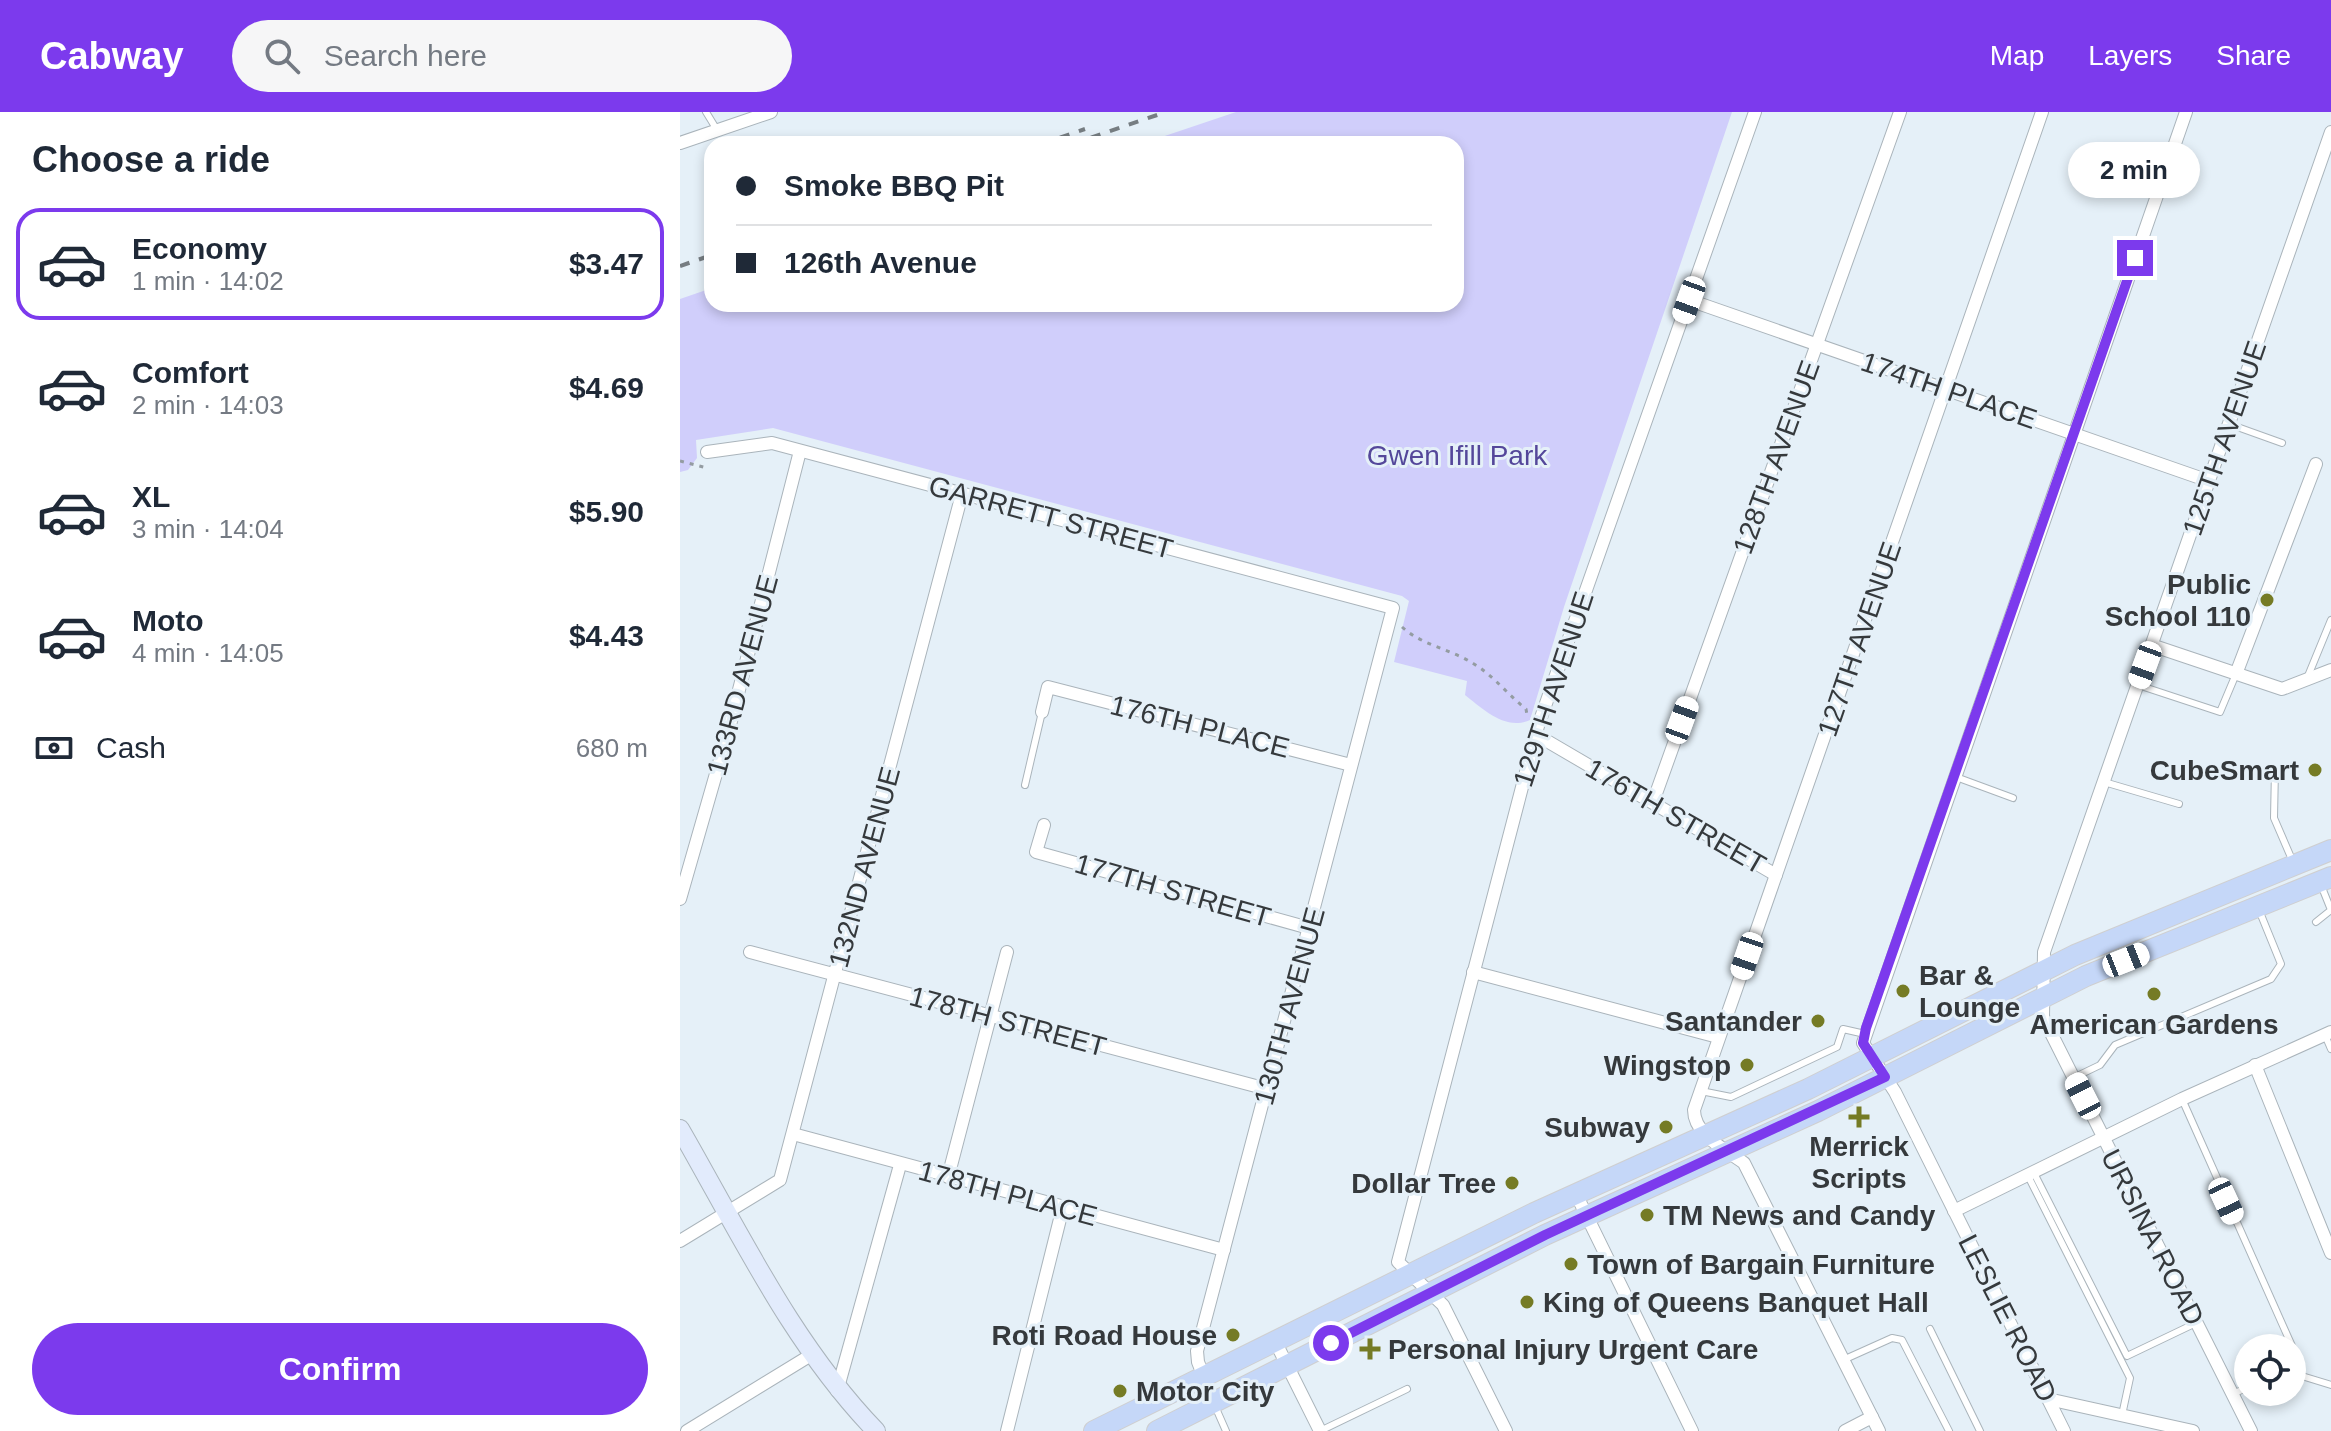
<!DOCTYPE html>
<meta charset="utf-8">
<style>
body{margin:0;font-family:Helvetica,sans-serif;background:#f6f6f7;color:#1f2937;height:100vh;display:flex;flex-direction:column;font-size:30px;white-space:nowrap}
*{box-sizing:border-box;margin:0}
p{font-size:26px;color:#747a83}
.icon{flex:none;width:44px;height:44px;fill:none;stroke:currentColor;stroke-width:2;stroke-linecap:round;stroke-linejoin:round}
.map{position:relative;flex:1;overflow:hidden}
.sheet{display:flex;flex-direction:column;background:#fff;width:680px}
.sheet>*{flex:none}
.guide{position:absolute;left:24px;top:24px;width:760px;height:176px;border-radius:24px;box-shadow:0 4px 12px #0003;display:grid;align-content:center;height:176px;padding:0 32px;background:#fff}
.fabs{position:absolute;left:1554px;top:1222px;display:grid;gap:16px}
.fabs a{display:grid;place-items:center;width:72px;height:72px;border-radius:50%;background:#fff;box-shadow:0 4px 12px #0003;font-size:40px}
.end{position:absolute;width:36px;height:36px;margin:-18px;border:10px solid #7c3aed;background:#fff;box-shadow:0 0 0 4px #fff}
.from{border-radius:50%}
.bubble{position:absolute;height:56px;border-radius:28px;background:#fff;box-shadow:0 4px 12px #0003;font-size:26px;font-weight:800;line-height:56px;text-align:center}
.car{position:absolute;width:24px;height:48px;margin:-24px -12px;border-radius:10px;box-shadow:0 0 6px 2px #0007;background:linear-gradient(#fff 24%,#345 0 40%,#fff 0 76%,#345 0 86%,#fff 0)}
.guide b{display:flex;align-items:center;gap:28px;height:76px;font-size:30px}
.guide b+b{border-top:2px solid #e0e1e3}
.guide i{width:20px;height:20px;background:#1f2937}
ul{padding:0;list-style:none}
li{display:flex;align-items:center;gap:24px;height:112px;margin:0 16px 12px;padding:0 16px;border:4px solid transparent;border-radius:24px}
li div{flex:1}
li b{display:block;font-size:30px}
li em{font-style:normal;font-weight:800}
li.current{border-color:#7c3aed}
li>.icon{width:72px;height:72px;stroke-width:1.5}
h2{padding:0 32px;font-size:36px;line-height:96px}
.pay{display:flex;align-items:center;gap:20px;height:88px;padding:0 32px;font-size:30px}
.pay p{margin-inline-start:auto}
.button{display:flex;gap:16px;margin-top:auto;padding:16px 32px}
.button a{flex:1;height:92px;border-radius:48px;background:#7c3aed;color:#fff;font-size:32px;font-weight:800;line-height:92px;text-align:center}
header{display:flex;align-items:center;gap:48px;box-sizing:border-box;height:112px;padding:0 40px;background:#7c3aed;color:#fff}
header strong{font-size:38px}
nav{display:flex;gap:44px;margin-inline-start:auto;font-size:28px}
.search{width:560px;height:72px;background:#f6f6f7;display:flex;align-items:center;gap:20px;box-sizing:border-box;padding:0 28px;border-radius:44px;color:#747a83;font-size:30px}
main{display:flex;flex:1;min-height:0}
.map>svg:first-child{display:block}
</style>
<header>
<strong>Cabway</strong>
<div class="search"><svg class="icon" aria-label="search" viewBox="0 0 24 24"><circle cx="10" cy="10" r="6"/><path d="M15 15l6 6"/></svg>Search here</div>
<nav><a>Map</a><a>Layers</a><a>Share</a></nav>
</header>
<main>
<section class="sheet">
<h2>Choose a ride</h2>
<ul>
<li class="current"><svg class="icon" aria-label="car" viewBox="0 0 24 24"><path d="M5 17H2v-5l4-1 3-4h7l3 4 3 1v5h-3M9 17h6M6 11h13"/><circle cx="7" cy="17" r="2"/><circle cx="17" cy="17" r="2"/></svg><div><b>Economy</b><p>1 min · 14:02</p></div><em>$3.47</em></li>
<li><svg class="icon" aria-label="car" viewBox="0 0 24 24"><path d="M5 17H2v-5l4-1 3-4h7l3 4 3 1v5h-3M9 17h6M6 11h13"/><circle cx="7" cy="17" r="2"/><circle cx="17" cy="17" r="2"/></svg><div><b>Comfort</b><p>2 min · 14:03</p></div><em>$4.69</em></li>
<li><svg class="icon" aria-label="car" viewBox="0 0 24 24"><path d="M5 17H2v-5l4-1 3-4h7l3 4 3 1v5h-3M9 17h6M6 11h13"/><circle cx="7" cy="17" r="2"/><circle cx="17" cy="17" r="2"/></svg><div><b>XL</b><p>3 min · 14:04</p></div><em>$5.90</em></li>
<li><svg class="icon" aria-label="car" viewBox="0 0 24 24"><path d="M5 17H2v-5l4-1 3-4h7l3 4 3 1v5h-3M9 17h6M6 11h13"/><circle cx="7" cy="17" r="2"/><circle cx="17" cy="17" r="2"/></svg><div><b>Moto</b><p>4 min · 14:05</p></div><em>$4.43</em></li>
</ul>
<div class="pay"><svg class="icon" aria-label="cash" viewBox="0 0 24 24"><path d="M3 7h18v10H3z"/><circle cx="12" cy="12" r="2"/></svg>Cash<p>680 m</p></div>
<div class="button"><a>Confirm</a></div>
</section>
<div class="map">
<svg width="1651" height="1319" viewBox="0 0 1651 1319">
<rect width="100%" height="100%" fill="#e5f0f8"/>
<path fill="#d0cefb" d="M 556,0 L 1052,0 L 884,495 L 850,608 C 825,619 803,597 785,583 L 787,569 L 714,550 L 729,489 L 722,484 L 93,316 L 16,328 L 17,346 L 8,358 L 0,360 L 0,187 L 32,176 L 32,192 L 776,192 L 776,32 L 461,32 Z"/>
<g fill="none" stroke-linecap="round" stroke-linejoin="round">
<defs>
<g id="service">
<polyline points="26,0 37,18"/>
<polyline points="1549,312 1602,331"/>
<polyline points="1628,564 1651,508"/>
<polyline points="1458,573 1540,600 1556,562"/>
<polyline points="1595,657 1594,706 1613,750"/>
<polyline points="1276,665 1333,686"/>
<polyline points="1424,670 1499,692"/>
<polyline points="345,673 362,600"/>
<polyline points="1636,810 1651,798 1641,773"/>
<polyline points="1645,923 1651,937"/>
<polyline points="1393,966 1420,953 1435,933 1591,867 1601,852 1579,798"/>
<polyline points="1021,979 1051,985 1157,935 1163,917 1185,922"/>
<polyline points="1502,987 1616,1243 1612,1250"/>
<polyline points="1353,1059 1447,1244 1516,1211"/>
<polyline points="1347,1062 1450,1266 1442,1303"/>
<polyline points="1250,1217 1300,1319"/>
<polyline points="1163,1248 1212,1226 1222,1228 1269,1319"/>
<polyline points="1612,1261 1651,1273"/>
<polyline points="1553,1282 1568,1275"/>
<polyline points="535,1294 546,1319"/>
<polyline points="640,1319 727,1277"/>
</g>
<g id="minor">
<polyline points="0,31 91,0"/>
<polyline points="1009,188 1529,369"/>
<polyline points="27,340 92,331 713,496 517,1239 518,1250 534,1290"/>
<polyline points="1471,533 1602,577 1651,558"/>
<polyline points="1556,562 1636,352"/>
<polyline points="362,600 368,575 671,653"/>
<polyline points="855,622 1096,763"/>
<polyline points="973,690 1220,0"/>
<polyline points="364,713 356,740 629,816"/>
<polyline points="0,787 50,613 120,339"/>
<polyline points="70,840 587,977"/>
<polyline points="793,860 1038,925"/>
<polyline points="1575,953 1651,1141"/>
<polyline points="113,1022 544,1138"/>
<polyline points="268,1065 327,840"/>
<polyline points="896,1082 1012,1319"/>
<polyline points="1274,1099 1502,987 1651,920"/>
<polyline points="0,1129 100,1068 282,382"/>
<polyline points="595,1229 640,1319"/>
<polyline points="157,1279 220,1053"/>
<polyline points="1368,1287 1513,1319"/>
<polyline points="7,1319 131,1243"/>
<polyline points="327,1319 383,1095"/>
<polyline points="826,1319 763,1193 718,1150 858,614 1075,0"/>
<polyline points="1165,1319 1192,1305"/>
<path d="M 1199,1319 L 1064,1051 C 1045,1037 1014,1023 1014,998 L 1362,0"/>
<polyline points="1384,1319 1215,980 1183,931 1506,0"/>
<polyline points="1571,1319 1363,905 1364,840 1651,20"/>
</g>
<path id="secondary" d="M 0,1017 C 60,1121 112,1232 196,1319"/>
<g id="primary">
<polyline points="414,1319 854,1101 1128,977 1395,843 1651,738"/>
<polyline points="477,1319 865,1123 1138,999 1406,864 1651,765"/>
</g>
</defs>
<use href="#service" stroke="#aab4bb" stroke-width="8"/>
<use href="#minor" stroke="#aab4bb" stroke-width="14"/>
<use href="#secondary" stroke="#aab4bb" stroke-width="20"/>
<use href="#primary" stroke="#cfcfd0" stroke-width="22"/>
<g stroke="#949ca2" stroke-width="3" stroke-dasharray="4 6" stroke-linecap="butt">
<polyline points="0,349 27,356"/>
<path d="M 722,515 C 743,534 771,537 794,552 C 814,564 828,583 846,597 L 847,603"/>
</g>
<use href="#service" stroke="#fff" stroke-width="6"/>
<use href="#minor" stroke="#fff" stroke-width="12"/>
<use href="#secondary" stroke="#e2ebfc" stroke-width="18"/>
<use href="#primary" stroke="#c5d7f8" stroke-width="20"/>
<g stroke="#767d82" stroke-width="4" stroke-dasharray="10 10" stroke-linecap="butt">
<polyline points="361,32 405,17"/>
<polyline points="392,32 486,0"/>
<polyline points="0,154 32,143"/>
</g>
</g>
<g fill="none" stroke-linecap="round" stroke-linejoin="round">
<polyline stroke="#7c3aed" stroke-width="10" points="651,1231 865,1123 1205,965 1183,931 1186,916 1455,146"/>
</g>
<g fill="#757b25" stroke="#e5f0f8" stroke-width="3">
<circle cx="1587" cy="488" r="8"/>
<circle cx="1635" cy="658" r="8"/>
<circle cx="1223" cy="879" r="8"/>
<circle cx="1474" cy="882" r="8"/>
<circle cx="1138" cy="909" r="8"/>
<circle cx="1067" cy="953" r="8"/>
<path d="M1175 993h8v8h8v8h-8v8h-8v-8h-8v-8h8z"/>
<circle cx="986" cy="1015" r="8"/>
<circle cx="832" cy="1071" r="8"/>
<circle cx="967" cy="1103" r="8"/>
<circle cx="891" cy="1152" r="8"/>
<circle cx="847" cy="1190" r="8"/>
<circle cx="553" cy="1223" r="8"/>
<path d="M686 1225h8v8h8v8h-8v8h-8v-8h-8v-8h8z"/>
<circle cx="440" cy="1279" r="8"/>
</g>
<g text-anchor="middle" stroke-width="6" stroke-linejoin="round" paint-order="stroke">
<g font-size="28" fill="#35393c" stroke="#e5f0f8">
<text transform="translate(1269 278) rotate(19)" y="10">174TH PLACE</text>
<text transform="translate(1544 326) rotate(-71)" y="10">125TH AVENUE</text>
<text transform="translate(1096 345) rotate(-70)" y="10">128TH AVENUE</text>
<text transform="translate(371 405) rotate(15)" y="10">GARRETT STREET</text>
<text transform="translate(1179 527) rotate(-71)" y="10">127TH AVENUE</text>
<text transform="translate(62 563) rotate(-75)" y="10">133RD AVENUE</text>
<text transform="translate(873 577) rotate(-72)" y="10">129TH AVENUE</text>
<text transform="translate(520 614) rotate(14)" y="10">176TH PLACE</text>
<text transform="translate(996 704) rotate(30)" y="10">176TH STREET</text>
<text transform="translate(184 755) rotate(-75)" y="10">132ND AVENUE</text>
<text transform="translate(493 778) rotate(16)" y="10">177TH STREET</text>
<text transform="translate(609 894) rotate(-75)" y="10">130TH AVENUE</text>
<text transform="translate(328 909) rotate(15)" y="10">178TH STREET</text>
<text transform="translate(328 1081) rotate(15)" y="10">178TH PLACE</text>
<text transform="translate(1473 1125) rotate(63)" y="10">URSINA ROAD</text>
<text transform="translate(1328 1206) rotate(63)" y="10">LESLIE ROAD</text>
</g>
<g font-size="28" fill="#54479a" stroke="#e5f0f8">
<text x="777" y="353">Gwen Ifill Park</text>
</g>
<g font-size="28" font-weight="bold" fill="#35393c" stroke="#e5f0f8" text-anchor="end">
<text x="1571" y="482">Public<tspan x="1571" dy="32">School 110</tspan></text>
<text x="1619" y="668">CubeSmart</text>
<text x="1239" y="873" text-anchor="start">Bar &amp;<tspan x="1239" dy="32">Lounge</tspan></text>
<text x="1122" y="919">Santander</text>
<text x="1474" y="922" text-anchor="middle">American Gardens</text>
<text x="1051" y="963">Wingstop</text>
<text x="970" y="1025">Subway</text>
<text x="1179" y="1044" text-anchor="middle">Merrick<tspan x="1179" dy="32">Scripts</tspan></text>
<text x="816" y="1081">Dollar Tree</text>
<text x="983" y="1113" text-anchor="start">TM News and Candy</text>
<text x="907" y="1162" text-anchor="start">Town of Bargain Furniture</text>
<text x="863" y="1200" text-anchor="start">King of Queens Banquet Hall</text>
<text x="537" y="1233">Roti Road House</text>
<text x="708" y="1247" text-anchor="start">Personal Injury Urgent Care</text>
<text x="456" y="1289" text-anchor="start">Motor City</text>
</g>
</g>
</svg>
<div class="fabs">
<a><svg class="icon" aria-label="locate" viewBox="0 0 24 24"><circle cx="12" cy="12" r="6"/><path d="M12 2v4M12 18v4M2 12h4M18 12h4"/></svg></a>
</div>
<i class="end from" style="left:651px;top:1231px"></i>
<i class="end" style="left:1455px;top:146px"></i>
<div class="bubble" style="left:1388px;top:30px;width:132px">2 min</div>
<i class="car" style="left:1009px;top:188px;rotate:200deg"></i>
<i class="car" style="left:1465px;top:553px;rotate:200deg"></i>
<i class="car" style="left:1002px;top:608px;rotate:20deg"></i>
<i class="car" style="left:1067px;top:844px;rotate:199deg"></i>
<i class="car" style="left:1446px;top:848px;rotate:68deg"></i>
<i class="car" style="left:1403px;top:984px;rotate:333deg"></i>
<i class="car" style="left:1546px;top:1089px;rotate:155deg"></i>
<div class="guide">
<b><i class="from"></i>Smoke BBQ Pit</b>
<b><i></i>126th Avenue</b>
</div>
</div>
</main>
